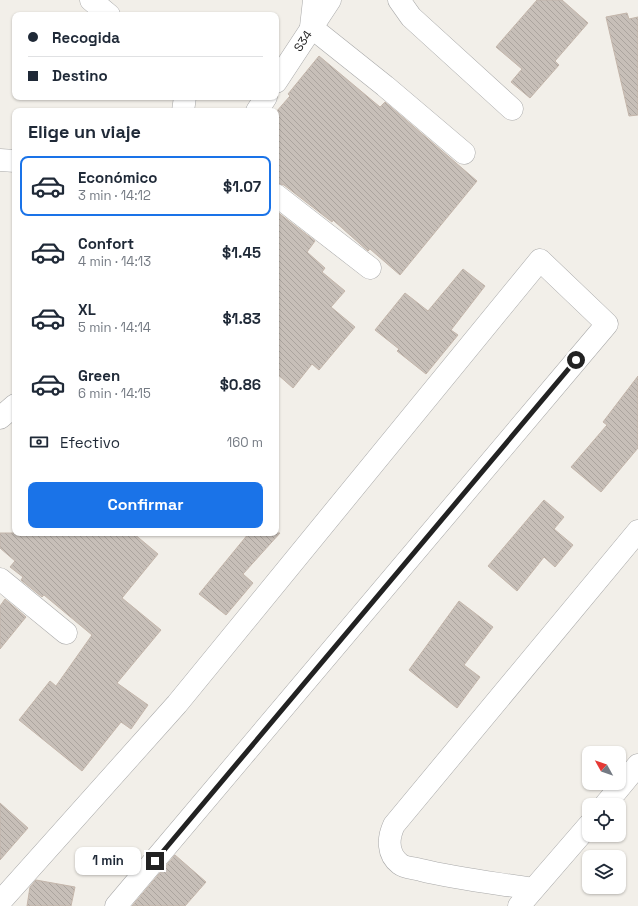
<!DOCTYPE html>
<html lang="es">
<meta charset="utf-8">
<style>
body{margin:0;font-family:"Space Grotesk",sans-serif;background:#f6f6f7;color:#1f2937;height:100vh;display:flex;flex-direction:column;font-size:15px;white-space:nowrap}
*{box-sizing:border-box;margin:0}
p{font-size:13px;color:#747a83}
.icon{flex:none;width:22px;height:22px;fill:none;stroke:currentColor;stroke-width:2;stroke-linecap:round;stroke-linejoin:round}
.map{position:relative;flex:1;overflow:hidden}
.side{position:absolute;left:12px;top:108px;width:267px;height:428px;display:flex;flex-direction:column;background:#fff;border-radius:8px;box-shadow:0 1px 3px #0004}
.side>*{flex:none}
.top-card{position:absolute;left:12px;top:12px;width:267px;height:88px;border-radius:8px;box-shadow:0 1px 3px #0004;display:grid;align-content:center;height:88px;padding:0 16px;background:#fff}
.needle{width:26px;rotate:310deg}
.fabs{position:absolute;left:582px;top:746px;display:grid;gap:8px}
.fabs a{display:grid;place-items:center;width:44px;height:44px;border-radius:8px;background:#fff;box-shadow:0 1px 3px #0004;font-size:20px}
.end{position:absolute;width:18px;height:18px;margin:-9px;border:5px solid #222;background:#fff;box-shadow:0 0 0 2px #fff}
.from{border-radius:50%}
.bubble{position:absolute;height:28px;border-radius:8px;background:#fff;box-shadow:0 1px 3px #0004;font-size:13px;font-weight:800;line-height:28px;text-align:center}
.top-card b{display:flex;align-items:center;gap:14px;height:38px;font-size:15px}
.top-card b+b{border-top:1px solid #e0e1e3}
.top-card i{width:10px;height:10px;background:#1f2937}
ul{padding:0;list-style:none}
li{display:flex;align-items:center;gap:12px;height:60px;margin:0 8px 6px;padding:0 8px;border:2px solid transparent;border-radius:8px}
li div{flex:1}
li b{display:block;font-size:15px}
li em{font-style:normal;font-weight:800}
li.on{border-color:#1a73e8}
li>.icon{width:36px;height:36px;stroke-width:1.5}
h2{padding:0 16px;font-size:18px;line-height:48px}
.pay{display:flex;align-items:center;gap:10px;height:44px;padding:0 16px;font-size:15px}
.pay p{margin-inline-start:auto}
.button{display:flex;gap:8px;margin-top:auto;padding:8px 16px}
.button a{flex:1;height:46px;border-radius:8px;background:#1a73e8;color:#fff;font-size:16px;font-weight:800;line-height:46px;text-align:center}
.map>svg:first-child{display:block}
</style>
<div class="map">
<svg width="638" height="906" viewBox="0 0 638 906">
<defs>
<pattern id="building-back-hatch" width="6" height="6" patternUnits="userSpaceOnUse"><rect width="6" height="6" fill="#c7bfb8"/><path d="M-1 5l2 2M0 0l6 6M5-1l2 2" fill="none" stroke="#aba49e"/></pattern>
</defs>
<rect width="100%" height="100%" fill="#f2efe9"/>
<g fill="url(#building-back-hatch)" stroke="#c4b6ab">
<polygon points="537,0 562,0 588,23 555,61 559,65 530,98 511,82 522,69 496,47"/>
<polygon points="627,13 629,19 638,17 638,115 629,116 606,17"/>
<polygon points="319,56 380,107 385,102 477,181 400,275 370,249 368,251 333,220 332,222 284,185 276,183 276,112 290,96 288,94"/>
<polygon points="276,211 315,241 307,252 325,268 322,272 345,291 331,307 355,327 319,370 312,364 293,388 276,373"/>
<polygon points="463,269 485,286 451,330 458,335 426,374 397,351 399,349 375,330 405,293 428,311"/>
<polygon points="638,376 638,448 601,492 571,467 607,425 603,422"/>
<polygon points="544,500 564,517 554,529 573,545 555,567 544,557 517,591 488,566"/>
<polygon points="0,533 133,533 158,554 122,598 161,630 117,683 148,705 131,729 121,722 82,771 19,720 50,681 56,686 92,635 44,595 42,597 21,580 23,577 10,567 15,561 0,548"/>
<polygon points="249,533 280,533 243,574 253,583 226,615 199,594"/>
<polygon points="5,599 26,617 0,649 0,606"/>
<polygon points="459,601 493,627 464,665 480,677 457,708 409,670"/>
<polygon points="0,803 28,828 0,860"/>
<polygon points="175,855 206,882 185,906 132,906"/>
<polygon points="36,880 75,887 71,906 27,906 30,887"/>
</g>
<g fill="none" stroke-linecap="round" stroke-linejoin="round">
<defs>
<g id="minor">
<polyline points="91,0 109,15"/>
<polyline points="314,0 311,27 385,86 464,153"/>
<polyline points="399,0 411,17 512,109"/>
<path id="s1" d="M 276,82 L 330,0"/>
<polyline points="183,111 185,97"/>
<polyline points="257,111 266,97"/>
<polyline points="0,160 15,161"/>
<polyline points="276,195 370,268"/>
<polyline points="0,418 15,405"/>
<polyline points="0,579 66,633"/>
<polyline points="605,805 638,765"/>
<path d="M 533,889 C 496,883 457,879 421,870 C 414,868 405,868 400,864 C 387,854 388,838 394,825 L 638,531"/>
<polyline points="0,902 177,704 540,260 607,324 116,906"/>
<polyline points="519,906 589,825"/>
</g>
</defs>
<use href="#minor" stroke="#a9a9a9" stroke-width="23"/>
<use href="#minor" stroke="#fff" stroke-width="22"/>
</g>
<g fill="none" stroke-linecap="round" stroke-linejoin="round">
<polyline stroke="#222" stroke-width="5" points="155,861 576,360"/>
</g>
<g text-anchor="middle" stroke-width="3.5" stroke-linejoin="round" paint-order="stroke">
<g font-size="12" fill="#222" stroke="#fff">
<text dy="4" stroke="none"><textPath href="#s1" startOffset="49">S34</textPath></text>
</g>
</g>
</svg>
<div class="fabs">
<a><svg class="needle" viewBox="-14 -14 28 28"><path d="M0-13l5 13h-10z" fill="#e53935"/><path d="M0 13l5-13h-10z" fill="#747a83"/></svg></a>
<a><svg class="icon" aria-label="locate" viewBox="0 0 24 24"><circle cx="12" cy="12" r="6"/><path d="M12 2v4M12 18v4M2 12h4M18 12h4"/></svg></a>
<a><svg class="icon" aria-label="layers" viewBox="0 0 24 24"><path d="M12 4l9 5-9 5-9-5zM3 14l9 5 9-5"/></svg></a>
</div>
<i class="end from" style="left:576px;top:360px"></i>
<i class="end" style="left:155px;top:861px"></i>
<div class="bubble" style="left:75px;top:847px;width:66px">1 min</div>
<div class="top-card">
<b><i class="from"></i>Recogida</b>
<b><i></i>Destino</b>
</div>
<section class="side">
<h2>Elige un viaje</h2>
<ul>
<li class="on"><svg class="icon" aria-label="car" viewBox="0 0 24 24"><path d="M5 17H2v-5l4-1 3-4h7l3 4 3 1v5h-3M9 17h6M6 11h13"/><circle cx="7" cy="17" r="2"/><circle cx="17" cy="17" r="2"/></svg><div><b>Económico</b><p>3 min · 14:12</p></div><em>$1.07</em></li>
<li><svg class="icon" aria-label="car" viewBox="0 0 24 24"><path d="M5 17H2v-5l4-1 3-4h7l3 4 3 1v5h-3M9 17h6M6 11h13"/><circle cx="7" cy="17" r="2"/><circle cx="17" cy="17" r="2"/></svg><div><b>Confort</b><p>4 min · 14:13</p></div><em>$1.45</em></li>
<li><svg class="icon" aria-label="car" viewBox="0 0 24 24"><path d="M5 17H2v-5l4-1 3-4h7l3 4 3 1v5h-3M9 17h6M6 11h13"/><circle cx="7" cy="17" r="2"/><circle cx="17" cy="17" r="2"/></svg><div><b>XL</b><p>5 min · 14:14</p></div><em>$1.83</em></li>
<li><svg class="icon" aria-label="car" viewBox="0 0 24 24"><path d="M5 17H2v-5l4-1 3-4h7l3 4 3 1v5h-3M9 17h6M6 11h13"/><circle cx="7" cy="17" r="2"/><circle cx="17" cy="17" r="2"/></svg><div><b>Green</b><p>6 min · 14:15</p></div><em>$0.86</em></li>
</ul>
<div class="pay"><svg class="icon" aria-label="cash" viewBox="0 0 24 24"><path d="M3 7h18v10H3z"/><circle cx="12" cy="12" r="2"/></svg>Efectivo<p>160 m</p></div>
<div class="button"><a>Confirmar</a></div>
</section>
</div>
